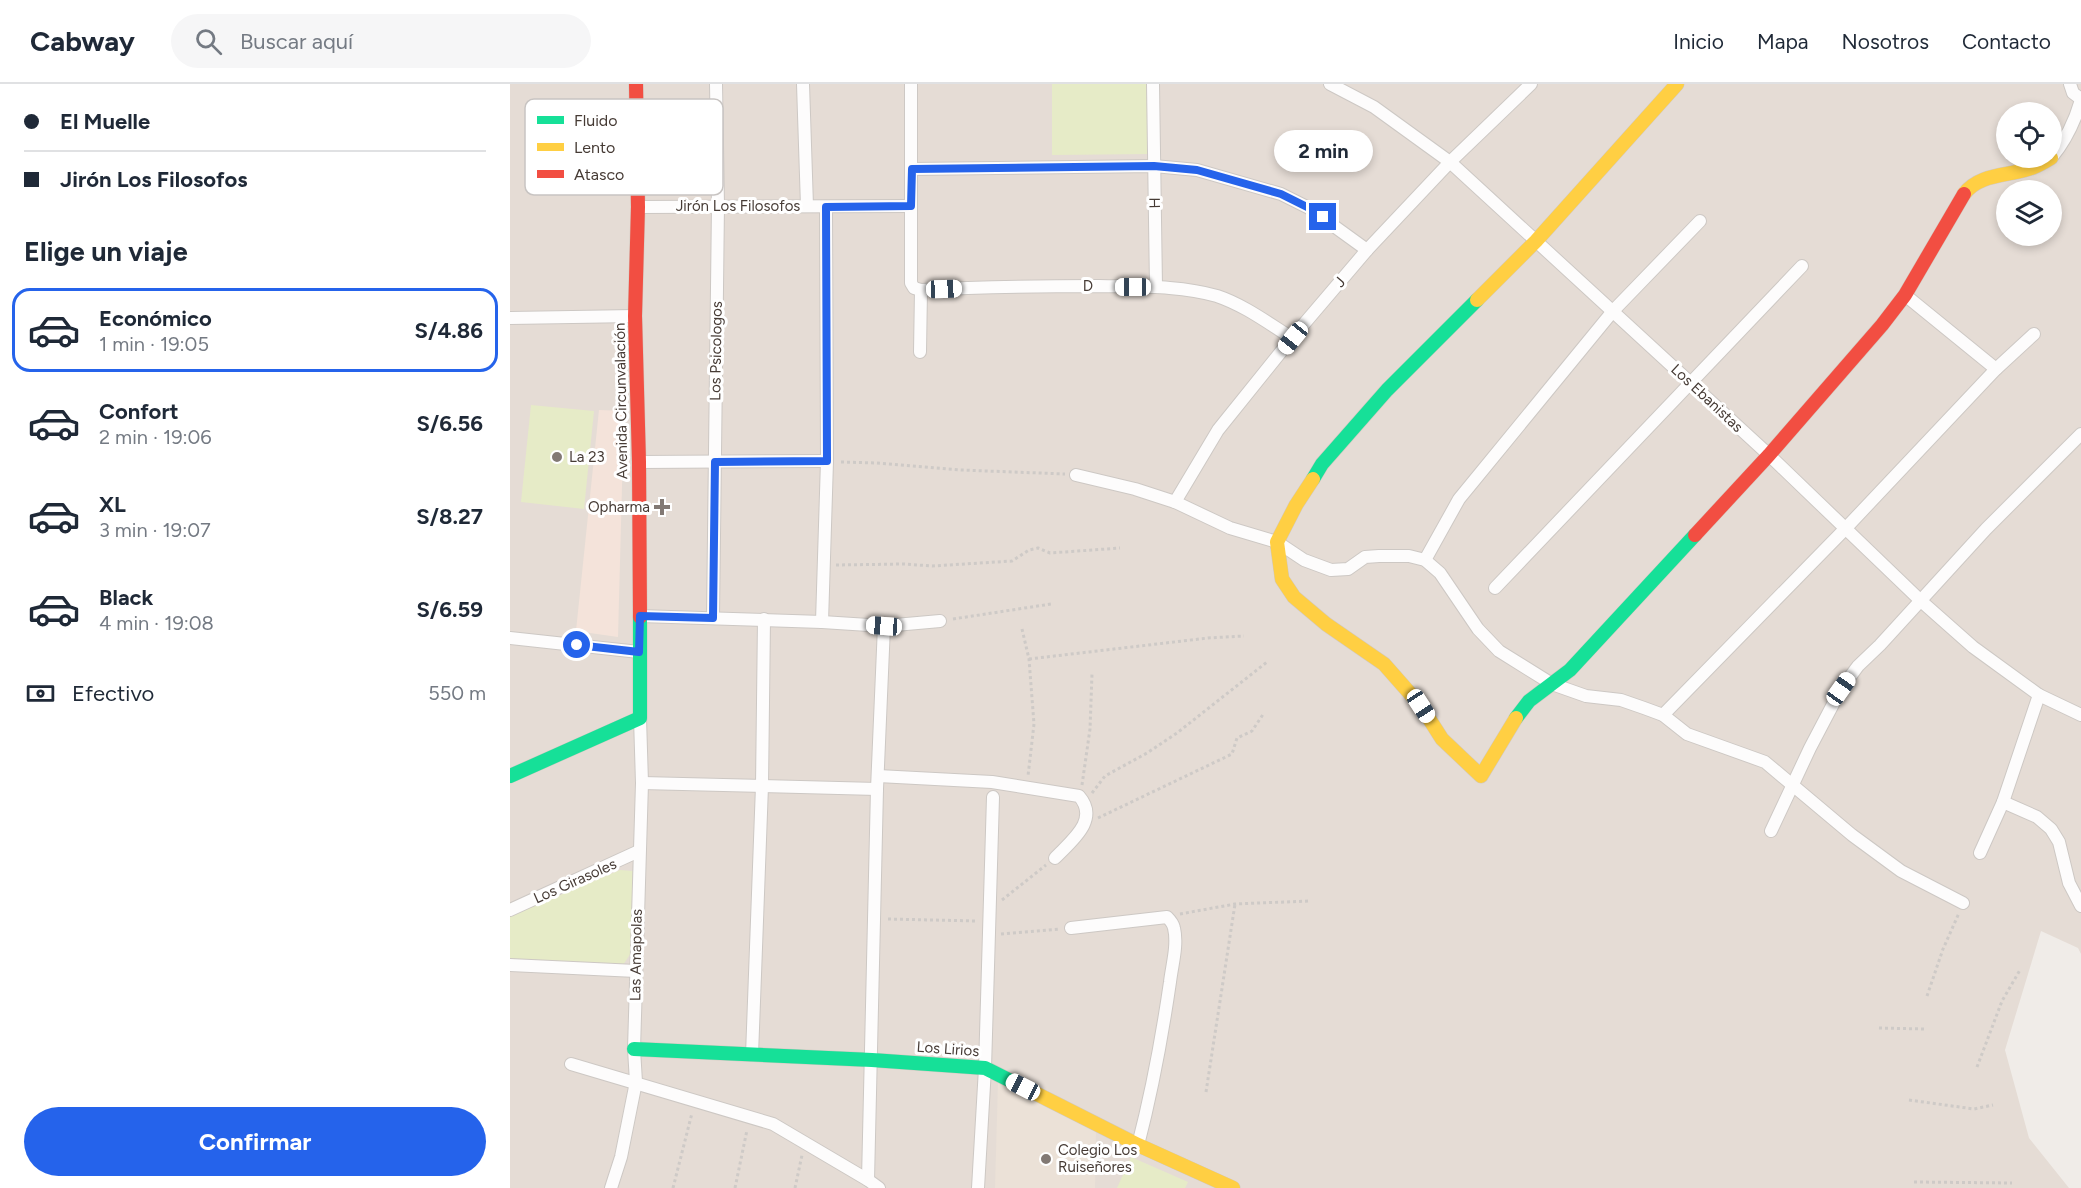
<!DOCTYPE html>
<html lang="es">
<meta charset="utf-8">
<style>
body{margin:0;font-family:Figtree,sans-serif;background:#f6f6f7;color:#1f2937;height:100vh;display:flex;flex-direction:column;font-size:22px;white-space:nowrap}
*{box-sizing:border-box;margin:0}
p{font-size:20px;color:#747a83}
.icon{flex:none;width:33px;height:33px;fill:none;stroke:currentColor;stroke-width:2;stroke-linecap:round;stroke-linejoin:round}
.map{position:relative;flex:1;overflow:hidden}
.drawer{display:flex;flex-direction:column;background:#fff;width:510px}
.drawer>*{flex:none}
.banner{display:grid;align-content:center;height:132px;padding:0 24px;background:#fff}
.fabs{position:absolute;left:1486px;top:18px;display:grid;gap:12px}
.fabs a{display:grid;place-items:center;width:66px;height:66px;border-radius:50%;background:#fff;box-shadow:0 3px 9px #0003;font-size:30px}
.end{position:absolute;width:27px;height:27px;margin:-14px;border:8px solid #2563eb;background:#fff;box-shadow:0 0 0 3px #fff}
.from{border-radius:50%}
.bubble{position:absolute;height:42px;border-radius:21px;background:#fff;box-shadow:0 3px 9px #0003;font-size:20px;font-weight:700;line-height:42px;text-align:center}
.car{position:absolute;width:18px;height:36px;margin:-18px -9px;border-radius:8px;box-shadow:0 0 4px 2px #0007;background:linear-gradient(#fff 24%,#345 0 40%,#fff 0 76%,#345 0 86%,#fff 0)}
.banner b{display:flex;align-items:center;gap:21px;height:57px;font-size:22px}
.banner b+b{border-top:2px solid #e0e1e3}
.banner i{width:15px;height:15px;background:#1f2937}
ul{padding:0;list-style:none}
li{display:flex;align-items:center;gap:18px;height:84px;margin:0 12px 9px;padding:0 12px;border:3px solid transparent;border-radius:18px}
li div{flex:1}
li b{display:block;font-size:22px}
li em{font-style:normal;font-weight:700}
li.on{border-color:#2563eb}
li>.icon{width:54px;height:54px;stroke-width:1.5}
h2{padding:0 24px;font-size:27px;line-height:72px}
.pay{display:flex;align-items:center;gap:15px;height:66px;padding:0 24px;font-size:22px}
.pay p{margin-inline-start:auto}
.button{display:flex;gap:12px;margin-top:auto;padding:12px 24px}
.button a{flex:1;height:69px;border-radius:36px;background:#2563eb;color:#fff;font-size:24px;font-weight:700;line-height:69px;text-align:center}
header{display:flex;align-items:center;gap:36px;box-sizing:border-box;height:84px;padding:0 30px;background:#fff;border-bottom:2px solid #e0e1e3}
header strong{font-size:28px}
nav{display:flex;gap:33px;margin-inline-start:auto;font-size:21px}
.search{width:420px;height:54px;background:#f6f6f7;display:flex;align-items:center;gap:15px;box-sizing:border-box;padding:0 21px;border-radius:33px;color:#747a83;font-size:22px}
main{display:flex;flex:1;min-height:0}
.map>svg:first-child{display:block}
</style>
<header>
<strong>Cabway</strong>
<div class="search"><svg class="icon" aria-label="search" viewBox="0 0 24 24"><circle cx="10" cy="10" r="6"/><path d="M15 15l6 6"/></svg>Buscar aquí</div>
<nav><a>Inicio</a><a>Mapa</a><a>Nosotros</a><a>Contacto</a></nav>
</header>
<main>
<section class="drawer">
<div class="banner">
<b><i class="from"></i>El Muelle</b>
<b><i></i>Jirón Los Filosofos</b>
</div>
<h2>Elige un viaje</h2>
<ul>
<li class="on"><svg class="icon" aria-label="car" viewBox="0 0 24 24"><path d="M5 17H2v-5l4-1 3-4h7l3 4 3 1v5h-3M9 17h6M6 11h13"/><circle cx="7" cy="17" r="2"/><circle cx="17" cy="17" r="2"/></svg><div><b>Económico</b><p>1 min · 19:05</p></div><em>S/4.86</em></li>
<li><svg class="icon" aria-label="car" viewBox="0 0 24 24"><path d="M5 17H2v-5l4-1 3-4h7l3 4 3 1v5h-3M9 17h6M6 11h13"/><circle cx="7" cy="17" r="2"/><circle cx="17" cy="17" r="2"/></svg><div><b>Confort</b><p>2 min · 19:06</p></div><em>S/6.56</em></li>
<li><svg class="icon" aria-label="car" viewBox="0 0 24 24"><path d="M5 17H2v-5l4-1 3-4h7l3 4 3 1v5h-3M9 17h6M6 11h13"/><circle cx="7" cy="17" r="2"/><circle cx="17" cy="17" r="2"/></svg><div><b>XL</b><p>3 min · 19:07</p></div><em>S/8.27</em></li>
<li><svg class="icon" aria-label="car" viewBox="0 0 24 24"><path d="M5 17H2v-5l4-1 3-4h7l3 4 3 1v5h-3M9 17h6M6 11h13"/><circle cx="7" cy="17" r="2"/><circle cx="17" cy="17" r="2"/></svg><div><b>Black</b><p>4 min · 19:08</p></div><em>S/6.59</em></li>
</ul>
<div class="pay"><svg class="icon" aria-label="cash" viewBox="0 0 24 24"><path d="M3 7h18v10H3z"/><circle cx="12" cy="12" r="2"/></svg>Efectivo<p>550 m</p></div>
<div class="button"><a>Confirmar</a></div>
</section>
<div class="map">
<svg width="1571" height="1104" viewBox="0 0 1571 1104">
<rect width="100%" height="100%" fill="#f0ece8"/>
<path fill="#e5dcd5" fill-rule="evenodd" d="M 0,0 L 1571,0 L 1571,870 L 1568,864 L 1531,847 L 1495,966 L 1519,1054 L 1559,1104 L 0,1104 ZM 1497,28 L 1542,28 L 1542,74 L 1497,74 ZM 1497,106 L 1542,106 L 1542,152 L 1497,152 Z"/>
<polygon fill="#f4e3da" points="89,326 114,327 108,553 66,547"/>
<polygon fill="#ebe1d7" points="488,998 586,1047 585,1104 485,1104"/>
<g fill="#e6ebc7">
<polygon points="542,0 641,0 642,70 542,71"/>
<polygon points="21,321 84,327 74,425 11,418"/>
<polygon points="110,786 123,787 121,869 113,881 0,875 0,832"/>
<polygon points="621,1073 678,1098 675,1104 607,1104"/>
</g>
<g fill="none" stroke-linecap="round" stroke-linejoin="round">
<defs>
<g id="street">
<polyline points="293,0 297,122"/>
<path d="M 401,0 L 401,199 L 404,204 L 411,206 C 470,203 529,202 589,202 C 628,203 669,201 707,212 C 734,221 758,239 782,254"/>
<polyline points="643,0 646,203"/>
<polyline points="820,0 864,23 940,78 1259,371 1411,517 1463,563 1529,611 1571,631"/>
<polyline points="1560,0 1563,9 1571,15"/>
<path d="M 1542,73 C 1556,56 1565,37 1571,16"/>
<polyline points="402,85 644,82 687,86 771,110 799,124 857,166"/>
<polyline points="128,123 401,122"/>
<polyline points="1395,211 1486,285"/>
<polyline points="0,234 125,232"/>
<polyline points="410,268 411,206"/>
<polyline points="129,378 317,377"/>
<polyline points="566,391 625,405 665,418 720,444 767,458 794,476 821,486 838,485 855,473 869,472 899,472 915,476 930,489 968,545 989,567 1042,600 1076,612 1111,616 1134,624 1153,631 1177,650 1255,678 1342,751 1391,787 1453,819"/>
<polyline points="665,418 708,346 782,254 857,166 940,78 1021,0"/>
<polyline points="915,476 949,415 1103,227 1190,137"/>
<polyline points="985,504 1292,182"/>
<polyline points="130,532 312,538 374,542 430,537"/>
<polyline points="203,534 208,121 206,0"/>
<polyline points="312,538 317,377 316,123"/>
<polyline points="0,554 129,568"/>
<polyline points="1153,631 1335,445 1486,285 1524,250"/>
<path d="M 368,692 L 482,698 L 569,712 C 590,736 561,757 545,774"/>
<polyline points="132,699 367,705"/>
<polyline points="1493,718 1527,733 1541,745 1549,758 1559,799 1571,822"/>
<polyline points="1261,747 1300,664 1331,605 1348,582 1370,561 1476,445 1571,350"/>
<polyline points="1470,769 1493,718 1529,611"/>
<polyline points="0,826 129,767"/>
<path d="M 561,844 L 657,833 C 660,836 663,839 664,844 C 668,861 662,881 660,898 C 652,953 642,1007 628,1061"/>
<polyline points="0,881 126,887"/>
<polyline points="242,971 252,702 254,535"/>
<polyline points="61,980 263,1040 358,1096 369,1104"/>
<polyline points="358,1096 367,705 374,542"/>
<polyline points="101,1104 111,1073 126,998 124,965 132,699 130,634"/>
<polyline points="468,1104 475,984 483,713"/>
</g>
<g id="fast">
<polyline points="803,395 812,380 877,306 967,216"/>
<polyline points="1006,634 1019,617 1060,586 1185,451"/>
<polyline points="0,692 130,634 130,533"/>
<polyline points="124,965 362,976 475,984 525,1009"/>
</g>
<g id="slow">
<path d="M 1454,110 C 1468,91 1493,92 1515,86 C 1525,84 1532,79 1541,74"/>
<polyline points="967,216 1026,157 1167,0"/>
<polyline points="803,395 786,421 767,458 772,495 784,513 816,540 874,580 911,622 932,655 971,692 1006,634"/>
<polyline points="525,1009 628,1061 723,1104"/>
</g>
<g id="jam">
<polyline points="126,0 128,123 125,232 129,378 130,533"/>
<polyline points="1185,451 1259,371 1372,241 1395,211 1454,110"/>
</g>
</defs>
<use href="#street" stroke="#cdc8c4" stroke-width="14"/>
<use href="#fast" stroke="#d1c9c0" stroke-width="15"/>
<use href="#slow" stroke="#d1c9c0" stroke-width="15"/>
<use href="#jam" stroke="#d1c9c0" stroke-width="15"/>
<g stroke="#cecac7" stroke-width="3" stroke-dasharray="3 3" stroke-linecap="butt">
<polyline points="331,378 366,379 451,386 555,390"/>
<polyline points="326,481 394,480 422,482 502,477 519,466 528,464 540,469 610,464"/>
<polyline points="443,535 541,520"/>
<polyline points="512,545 519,575 524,640 518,692"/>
<polyline points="519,575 698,554 734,552"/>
<polyline points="572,701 580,645 582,590"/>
<polyline points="582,709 595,692 637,669 667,649 757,578"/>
<polyline points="588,734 722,670 727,654 742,647 754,629"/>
<polyline points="492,816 536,781"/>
<polyline points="670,830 725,820 799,817"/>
<polyline points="378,835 467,837"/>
<polyline points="491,850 550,845"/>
<polyline points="1417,912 1433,865 1449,829"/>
<polyline points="1369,944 1416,945"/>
<polyline points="1467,983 1492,917 1510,886"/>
<polyline points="696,1008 725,820"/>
<polyline points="1399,1016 1464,1025 1483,1021"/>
<polyline points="1404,1098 1502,1099"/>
<polyline points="163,1104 182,1029"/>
<polyline points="225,1104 237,1046"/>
<polyline points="285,1104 292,1071"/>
</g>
<use href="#street" stroke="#fdfcfc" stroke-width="12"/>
<use href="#fast" stroke="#16e098" stroke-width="14"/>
<use href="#slow" stroke="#ffcf43" stroke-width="14"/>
<use href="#jam" stroke="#f24e42" stroke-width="14"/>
</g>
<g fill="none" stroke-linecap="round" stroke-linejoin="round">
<polyline stroke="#2563eb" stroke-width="8" points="67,561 129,568 130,532 203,534 205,378 317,377 316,123 401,122 402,85 644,82 687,86 771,110 799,124 813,133"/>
</g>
<g fill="#827974" stroke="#fff" stroke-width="2">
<circle cx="47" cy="373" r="6"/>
<path d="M149 414h6v6h6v6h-6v6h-6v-6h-6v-6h6z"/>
<circle cx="536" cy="1075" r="6"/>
</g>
<g text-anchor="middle" stroke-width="6" stroke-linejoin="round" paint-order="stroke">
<g font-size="15" fill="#463b35" stroke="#fff">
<text transform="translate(645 119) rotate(-91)" y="5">H</text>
<text x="228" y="127">Jirón Los Filosofos</text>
<text transform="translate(830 198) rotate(-50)" y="5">J</text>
<text x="578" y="207">D</text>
<text transform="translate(206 267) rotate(-89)" y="5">Los Psicologos</text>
<text transform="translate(1197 314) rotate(43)" y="5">Los Ebanistas</text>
<text transform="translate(111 317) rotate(-91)" y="5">Avenida Circunvalación</text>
<text transform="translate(65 797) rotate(-24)" y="5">Los Girasoles</text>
<text transform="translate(126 871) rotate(-89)" y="5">Las Amapolas</text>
<text transform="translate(438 965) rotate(4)" y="5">Los Lirios</text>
</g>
<g font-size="15" fill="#463b35" stroke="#fff" text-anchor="start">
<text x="59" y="378">La 23</text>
<text x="140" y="428" text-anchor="end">Opharma</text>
<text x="548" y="1071">Colegio Los<tspan x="548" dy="17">Ruiseñores</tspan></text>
</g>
</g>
<rect x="15" y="15" width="198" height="96" rx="9" fill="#fff" stroke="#c8c4c2" stroke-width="1.5"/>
<rect x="27" y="32" width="27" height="8" fill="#16e098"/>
<rect x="27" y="59" width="27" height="8" fill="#ffcf43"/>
<rect x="27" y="86" width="27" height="8" fill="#f24e42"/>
<g font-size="16" fill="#463b35">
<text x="64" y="42">Fluido</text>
<text x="64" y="69">Lento</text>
<text x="64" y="96">Atasco</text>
</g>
</svg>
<div class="fabs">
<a><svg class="icon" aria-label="locate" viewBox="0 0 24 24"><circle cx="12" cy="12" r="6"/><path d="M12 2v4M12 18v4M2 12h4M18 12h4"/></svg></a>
<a><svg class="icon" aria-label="layers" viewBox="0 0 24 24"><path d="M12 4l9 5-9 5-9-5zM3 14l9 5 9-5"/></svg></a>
</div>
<i class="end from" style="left:67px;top:561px"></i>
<i class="end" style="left:813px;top:133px"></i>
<div class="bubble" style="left:764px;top:46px;width:99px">2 min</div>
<i class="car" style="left:623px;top:203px;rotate:270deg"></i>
<i class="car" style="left:434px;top:205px;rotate:88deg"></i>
<i class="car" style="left:783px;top:254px;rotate:219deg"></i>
<i class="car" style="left:374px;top:542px;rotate:274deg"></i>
<i class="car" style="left:1331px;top:605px;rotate:35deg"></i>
<i class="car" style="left:911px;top:622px;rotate:147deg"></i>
<i class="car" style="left:513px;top:1003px;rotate:297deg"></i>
</div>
</main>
